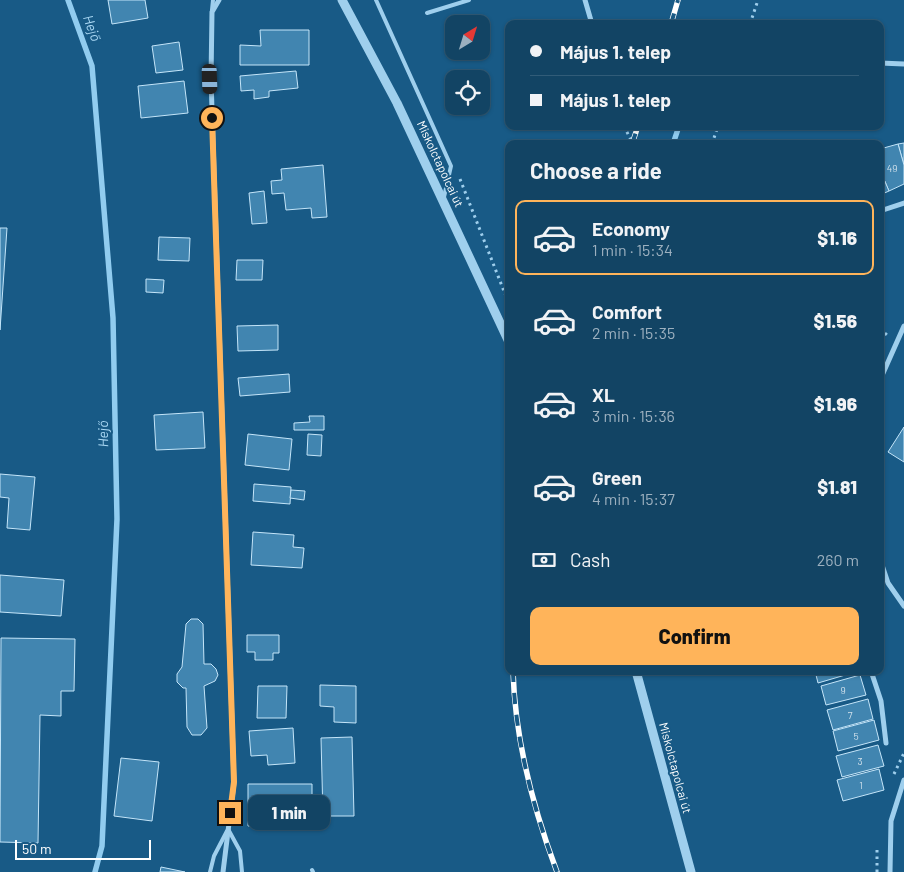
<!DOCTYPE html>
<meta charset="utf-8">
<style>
body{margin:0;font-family:Barlow,sans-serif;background:#1b4b6a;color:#f1f3f6;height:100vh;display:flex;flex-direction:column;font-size:19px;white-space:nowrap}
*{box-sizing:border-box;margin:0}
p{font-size:16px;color:#9cb0bf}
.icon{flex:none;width:28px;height:28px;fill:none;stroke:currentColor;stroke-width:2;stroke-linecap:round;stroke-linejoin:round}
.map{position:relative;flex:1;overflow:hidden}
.drawer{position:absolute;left:505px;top:140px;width:379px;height:535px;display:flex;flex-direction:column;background:#124464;border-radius:10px;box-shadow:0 1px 4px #0004,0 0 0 1px #315c78}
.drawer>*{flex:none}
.top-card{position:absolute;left:505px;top:20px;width:379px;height:110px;border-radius:10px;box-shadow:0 1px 4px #0004,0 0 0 1px #315c78;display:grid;align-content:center;height:110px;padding:0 25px;background:#124464}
.needle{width:32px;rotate:38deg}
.controls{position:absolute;left:445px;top:15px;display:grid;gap:10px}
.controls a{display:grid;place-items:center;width:45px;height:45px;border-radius:10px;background:#124464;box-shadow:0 1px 4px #0004,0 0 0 1px #315c78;font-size:25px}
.scale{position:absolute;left:15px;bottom:12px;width:136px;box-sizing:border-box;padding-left:5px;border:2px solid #fff;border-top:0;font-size:14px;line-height:18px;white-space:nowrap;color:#fff;-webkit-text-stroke:4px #185a86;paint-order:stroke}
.end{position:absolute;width:22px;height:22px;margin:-11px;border:6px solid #ffb45a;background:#111;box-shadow:0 0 0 2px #111}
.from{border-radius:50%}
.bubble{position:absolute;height:35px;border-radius:10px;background:#124464;box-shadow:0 1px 4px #0004,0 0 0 1px #315c78;font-size:16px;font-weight:800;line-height:35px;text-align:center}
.car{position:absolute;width:15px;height:30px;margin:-15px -8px;border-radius:6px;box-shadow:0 0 4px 1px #0007;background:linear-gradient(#222 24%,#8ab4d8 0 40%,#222 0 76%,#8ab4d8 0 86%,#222 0)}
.top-card b{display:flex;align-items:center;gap:18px;height:48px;font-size:19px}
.top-card b+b{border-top:1px solid #315c78}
.top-card i{width:12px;height:12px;background:#f1f3f6}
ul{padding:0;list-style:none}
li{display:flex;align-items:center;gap:15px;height:75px;margin:0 10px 8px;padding:0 15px;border:2px solid transparent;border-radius:10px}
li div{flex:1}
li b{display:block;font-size:19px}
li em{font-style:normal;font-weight:800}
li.current{border-color:#ffb45a}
li>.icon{width:45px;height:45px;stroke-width:1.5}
h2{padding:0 25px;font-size:22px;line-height:60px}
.pay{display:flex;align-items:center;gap:12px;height:55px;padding:0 25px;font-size:19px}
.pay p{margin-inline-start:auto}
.primary-button{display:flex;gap:10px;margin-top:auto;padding:10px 25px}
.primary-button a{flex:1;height:58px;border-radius:10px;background:#ffb45a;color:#111;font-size:20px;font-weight:800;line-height:58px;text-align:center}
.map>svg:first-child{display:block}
</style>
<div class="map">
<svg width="904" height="872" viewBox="0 0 904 872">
<rect width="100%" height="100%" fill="#185a86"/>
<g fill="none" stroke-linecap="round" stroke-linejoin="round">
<g stroke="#91ccef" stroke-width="5.5">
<polyline points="68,0 92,66 113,318 117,519 102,846 95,872"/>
<polyline points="673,144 679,126"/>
</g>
</g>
<g fill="#4185b0" stroke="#c4e5f9">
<polygon points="108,0 145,0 148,18 112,24"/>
<polygon points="260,30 309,30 309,65 240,65 240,45 261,46"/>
<polygon points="179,42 183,70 156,73 152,46"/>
<polygon points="296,71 298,88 269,91 269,97 254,99 254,90 241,91 240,76"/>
<polygon points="184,81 188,113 141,118 138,86"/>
<polygon points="904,143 904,165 898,144"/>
<polygon points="898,144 904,165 904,184 889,191 880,170 880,149"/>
<polygon points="323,165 327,217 312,218 311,208 286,210 284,193 272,194 271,181 282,180 281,169"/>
<polygon points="880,170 889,191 880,195"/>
<polygon points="264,191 267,223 252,224 249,193"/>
<polygon points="0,228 7,228 0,330"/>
<polygon points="159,237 190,238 189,261 158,260"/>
<polygon points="237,260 263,260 262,280 236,280"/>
<polygon points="146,279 164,280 163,293 146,292"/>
<polygon points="278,325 278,350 238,351 237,326"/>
<polygon points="289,374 290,392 240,396 238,378"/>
<polygon points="203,412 205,448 156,450 154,415"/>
<polygon points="309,416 324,416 324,430 294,430 294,423 310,422"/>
<polygon points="904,427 904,462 888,452"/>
<polygon points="248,434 292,439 289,470 245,465"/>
<polygon points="308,434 322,435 321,456 307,455"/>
<polygon points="0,474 35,477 30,530 7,528 9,498 0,497"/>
<polygon points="254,484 291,487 290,504 253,501"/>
<polygon points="291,490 305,491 304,500 290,498"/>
<polygon points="253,532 294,535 293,547 304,548 302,568 251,565"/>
<polygon points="0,575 64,580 61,616 0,612"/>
<polygon points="191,619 198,619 203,624 204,664 211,664 216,669 218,675 215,681 204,686 207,728 201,735 192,735 187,727 186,688 183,688 177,682 177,674 182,667 186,624"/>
<polygon points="247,635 279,635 279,653 273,653 273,660 255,660 255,652 247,652"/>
<polygon points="1,638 75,639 74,691 61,691 61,716 40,715 38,843 0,842"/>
<polygon points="815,671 859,671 818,683"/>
<polygon points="860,675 866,695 826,705 821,686"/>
<polygon points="320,685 356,686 356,723 334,722 334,707 320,706"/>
<polygon points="258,686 287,686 286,718 257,718"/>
<polygon points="868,699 873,719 833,730 827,710"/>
<polygon points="874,720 879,740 838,751 833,731"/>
<polygon points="293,728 295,763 268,765 267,755 251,756 249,731"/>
<polygon points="352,737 354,816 323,816 321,738"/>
<polygon points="878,745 884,766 842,777 836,756"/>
<polygon points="121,758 159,762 152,821 114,816"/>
<polygon points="879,769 884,790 843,801 837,780"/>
<polygon points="248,784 312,784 312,827 248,826"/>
<polygon points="161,867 185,872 160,872"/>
</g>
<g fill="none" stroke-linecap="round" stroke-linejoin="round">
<g stroke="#9fcfed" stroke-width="3" stroke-dasharray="2.5 4" stroke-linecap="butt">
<polyline points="750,24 758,0"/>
<polyline points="624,126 633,144"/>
<polyline points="712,144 718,126"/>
<polyline points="460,179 509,304"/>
<polyline points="880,329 887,335"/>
<polyline points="894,774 904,753"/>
<polyline points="877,872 877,850"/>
</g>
<g stroke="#9fcfed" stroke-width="4">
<polyline points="376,0 451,166 444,197"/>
<polyline points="212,10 213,0"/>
<polyline points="427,13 469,0"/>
<polyline points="228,829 240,851 242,872"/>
<polyline points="312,870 313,872"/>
<polyline points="210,872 214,856 227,831"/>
</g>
<g stroke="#9fcfed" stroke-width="5">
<polyline points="219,0 212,12 211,79 234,783 223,872"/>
<polyline points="585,0 592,24"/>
<polyline points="880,63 904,64"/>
<polyline points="880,211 904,203"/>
<polyline points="880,380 904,326"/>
<polyline points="880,559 888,583 904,606"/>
<polyline points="871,671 881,701 886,743"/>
<polyline points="890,872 891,821 904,780"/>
</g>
<g stroke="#9fcfed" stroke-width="9">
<polyline points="342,0 397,103 509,342"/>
<polyline points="636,671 691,872"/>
</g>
<defs>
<g id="rail">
<polyline points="671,24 678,0"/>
<polyline points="632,144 638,126"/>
<path d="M 513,671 C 515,740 533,808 557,872"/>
</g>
</defs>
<use href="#rail" stroke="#fff" stroke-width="5.5"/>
<use href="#rail" stroke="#185a86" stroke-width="4" stroke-dasharray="11" stroke-linecap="butt"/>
</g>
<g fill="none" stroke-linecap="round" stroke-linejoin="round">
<polyline stroke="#ffb45a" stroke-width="6" points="212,118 234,782 230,813"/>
</g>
<g text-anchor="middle" stroke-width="4" stroke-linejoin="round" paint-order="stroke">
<g font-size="10" fill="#d0e0eb">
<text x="892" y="172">49</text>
<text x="843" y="694">9</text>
<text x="850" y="719">7</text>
<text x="856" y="740">5</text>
<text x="860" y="765">3</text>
<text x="861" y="789">1</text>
</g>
<g font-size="12" fill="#fff" stroke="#185a86">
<text transform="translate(440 164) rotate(65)" y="4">Miskolctapolcai út</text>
<text transform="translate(675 768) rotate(75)" y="4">Miskolctapolcai út</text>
</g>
<g font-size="14" font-style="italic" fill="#aad8f4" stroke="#185a86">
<text transform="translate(92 28) rotate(70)" y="5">Hejő</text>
<text transform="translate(103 434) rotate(-91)" y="5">Hejő</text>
</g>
</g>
</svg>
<div class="controls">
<a><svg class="needle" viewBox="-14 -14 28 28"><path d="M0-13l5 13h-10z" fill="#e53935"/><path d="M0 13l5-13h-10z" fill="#9cb0bf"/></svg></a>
<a><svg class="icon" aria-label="locate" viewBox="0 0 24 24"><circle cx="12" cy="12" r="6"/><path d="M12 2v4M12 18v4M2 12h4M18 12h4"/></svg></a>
</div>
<div class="scale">50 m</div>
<i class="end from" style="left:212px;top:118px"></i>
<i class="end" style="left:230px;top:813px"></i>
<div class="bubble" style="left:248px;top:795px;width:82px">1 min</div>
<i class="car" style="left:210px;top:79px;rotate:178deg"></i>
<div class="top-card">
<b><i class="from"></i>Május 1. telep</b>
<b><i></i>Május 1. telep</b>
</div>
<section class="drawer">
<h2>Choose a ride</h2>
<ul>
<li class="current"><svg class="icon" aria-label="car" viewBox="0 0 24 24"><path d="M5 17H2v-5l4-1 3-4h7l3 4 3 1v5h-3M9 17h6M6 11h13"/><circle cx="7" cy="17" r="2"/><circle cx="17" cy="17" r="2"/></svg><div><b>Economy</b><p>1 min · 15:34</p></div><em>$1.16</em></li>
<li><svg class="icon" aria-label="car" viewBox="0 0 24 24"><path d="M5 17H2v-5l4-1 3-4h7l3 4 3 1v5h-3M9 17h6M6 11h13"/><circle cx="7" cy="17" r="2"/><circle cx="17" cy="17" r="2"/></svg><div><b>Comfort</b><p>2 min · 15:35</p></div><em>$1.56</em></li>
<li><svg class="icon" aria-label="car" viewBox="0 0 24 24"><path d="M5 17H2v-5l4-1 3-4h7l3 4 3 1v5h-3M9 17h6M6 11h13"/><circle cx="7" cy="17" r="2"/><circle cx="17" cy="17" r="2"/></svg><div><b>XL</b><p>3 min · 15:36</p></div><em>$1.96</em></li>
<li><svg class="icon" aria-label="car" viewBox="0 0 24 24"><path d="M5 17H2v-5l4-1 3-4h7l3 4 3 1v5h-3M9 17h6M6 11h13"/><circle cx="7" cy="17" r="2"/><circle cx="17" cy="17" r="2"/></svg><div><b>Green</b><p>4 min · 15:37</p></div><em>$1.81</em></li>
</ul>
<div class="pay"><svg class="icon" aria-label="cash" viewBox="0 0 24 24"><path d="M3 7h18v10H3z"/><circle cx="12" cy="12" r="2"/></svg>Cash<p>260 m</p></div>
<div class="primary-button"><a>Confirm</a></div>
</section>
</div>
